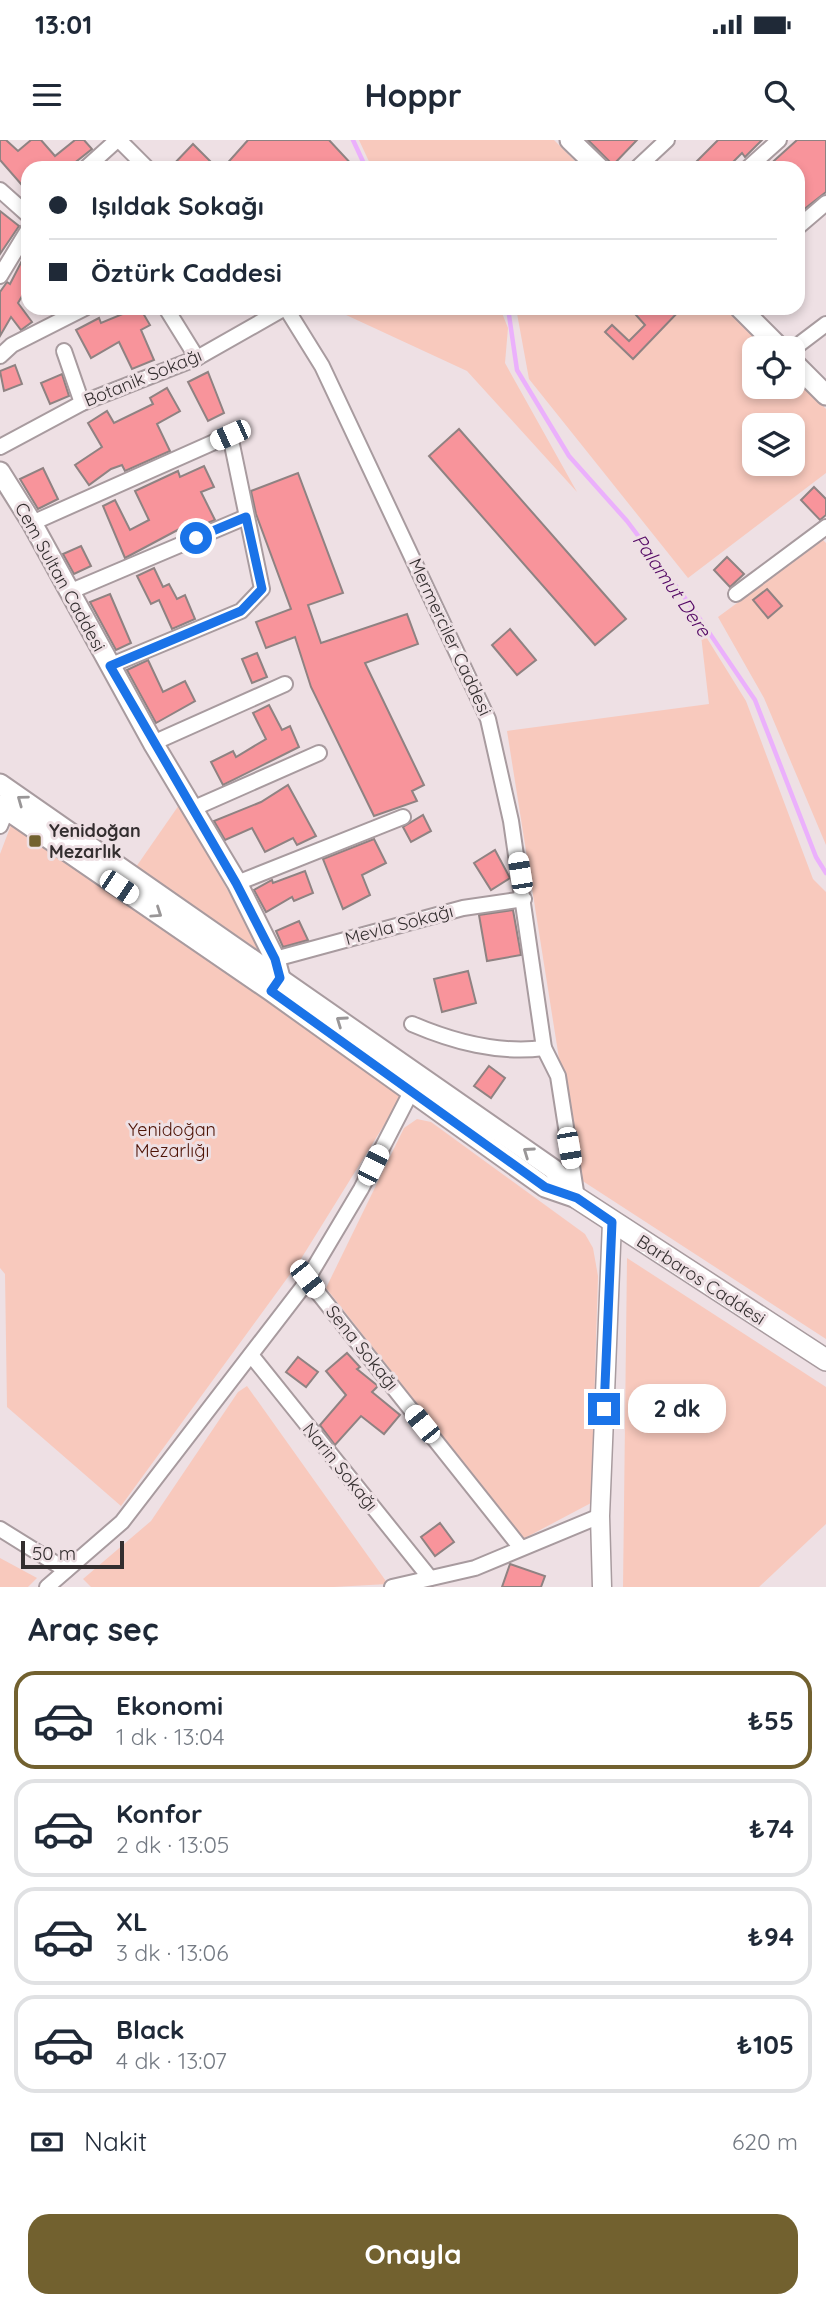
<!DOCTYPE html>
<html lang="tr">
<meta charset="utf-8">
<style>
body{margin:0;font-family:Quicksand,sans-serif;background:#f6f6f7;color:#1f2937;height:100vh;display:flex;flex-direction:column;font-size:26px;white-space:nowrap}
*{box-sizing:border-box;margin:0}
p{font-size:23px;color:#747a83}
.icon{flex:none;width:38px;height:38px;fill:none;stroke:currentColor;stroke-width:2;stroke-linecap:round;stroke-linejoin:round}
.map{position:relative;height:1447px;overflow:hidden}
.sheet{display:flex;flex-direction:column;background:#fff;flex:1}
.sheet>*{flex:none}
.guide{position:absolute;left:21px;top:21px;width:784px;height:154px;border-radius:21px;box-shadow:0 4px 10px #0003;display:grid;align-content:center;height:154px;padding:0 28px;background:#fff}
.controls{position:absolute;left:742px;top:196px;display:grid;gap:14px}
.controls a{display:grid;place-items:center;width:63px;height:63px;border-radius:14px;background:#fff;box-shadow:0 4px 10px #0003;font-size:35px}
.scale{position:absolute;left:21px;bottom:18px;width:103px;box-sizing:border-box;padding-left:7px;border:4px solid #332e2f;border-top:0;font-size:19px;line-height:24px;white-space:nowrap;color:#332e2f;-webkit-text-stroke:5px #eee0e4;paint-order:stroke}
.end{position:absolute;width:32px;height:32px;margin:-16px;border:9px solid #1a73e8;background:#fff;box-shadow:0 0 0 4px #fff}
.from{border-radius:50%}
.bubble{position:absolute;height:49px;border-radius:21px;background:#fff;box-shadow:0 4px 10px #0003;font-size:23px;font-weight:700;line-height:49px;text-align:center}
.car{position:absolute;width:21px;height:42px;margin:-21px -10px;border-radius:9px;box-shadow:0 0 5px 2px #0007;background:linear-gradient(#fff 24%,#345 0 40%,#fff 0 76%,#345 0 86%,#fff 0)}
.guide b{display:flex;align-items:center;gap:24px;height:66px;font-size:26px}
.guide b+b{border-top:2px solid #e0e1e3}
.guide i{width:18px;height:18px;background:#1f2937}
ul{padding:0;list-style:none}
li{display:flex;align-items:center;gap:21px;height:98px;margin:0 14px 10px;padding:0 14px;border:4px solid #e0e1e3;border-radius:21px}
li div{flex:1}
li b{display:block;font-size:26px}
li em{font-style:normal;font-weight:700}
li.on{border-color:#72612f}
li>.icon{width:63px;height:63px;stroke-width:1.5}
h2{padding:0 28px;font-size:32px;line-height:84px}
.pay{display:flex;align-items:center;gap:18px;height:77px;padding:0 28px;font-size:26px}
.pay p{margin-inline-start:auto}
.primary-button{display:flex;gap:14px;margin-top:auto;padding:14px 28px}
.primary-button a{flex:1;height:80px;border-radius:21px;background:#72612f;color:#fff;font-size:28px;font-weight:700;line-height:80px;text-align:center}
.status{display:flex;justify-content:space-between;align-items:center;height:49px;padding:0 35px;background:#fff;direction:ltr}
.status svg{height:19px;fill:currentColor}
header{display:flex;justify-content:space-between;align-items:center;height:91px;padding:0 28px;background:#fff;font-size:32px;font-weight:700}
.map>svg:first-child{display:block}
</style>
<div class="status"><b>13:01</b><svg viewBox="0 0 49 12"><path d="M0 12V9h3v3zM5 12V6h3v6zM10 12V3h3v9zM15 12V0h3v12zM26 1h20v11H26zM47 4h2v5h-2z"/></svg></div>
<header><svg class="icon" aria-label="menu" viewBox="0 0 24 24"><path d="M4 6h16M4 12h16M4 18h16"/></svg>Hoppr<svg class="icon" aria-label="search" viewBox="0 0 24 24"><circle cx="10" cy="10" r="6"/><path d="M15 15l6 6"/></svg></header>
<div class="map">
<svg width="826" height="1447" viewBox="0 0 826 1447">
<rect width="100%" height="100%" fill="#eee0e4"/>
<g fill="#f8c9bd" fill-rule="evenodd">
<polygon points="359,0 554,0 582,28 372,28"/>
<polygon points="331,168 500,168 508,188 505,223 577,352 467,231"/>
<path d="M 516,168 L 725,168 L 765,208 L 754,208 L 754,247 L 793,247 L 793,236 L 826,269 L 826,333 L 688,438 L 529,239 ZM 754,285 L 793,285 L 793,324 L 754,324 Z"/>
<polygon points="823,400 826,403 826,705 764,558 718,477"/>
<polygon points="700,487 746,561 813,739 826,752 826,1199 578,1038 507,591 709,564"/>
<polygon points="179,665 264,814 136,727"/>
<polygon points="11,685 96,740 404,953 299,1122 121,1366 7,1267 5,1134 0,1128 0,714"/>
<polygon points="417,979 431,982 585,1094 593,1108 598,1136 591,1363 523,1399 326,1148 404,988"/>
<polygon points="627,1118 826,1247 826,1384 759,1447 623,1447"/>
<polygon points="247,1246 388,1444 334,1447 91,1447 83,1439 151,1381 238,1252"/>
<polygon points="0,1418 37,1438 28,1447 0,1447"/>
</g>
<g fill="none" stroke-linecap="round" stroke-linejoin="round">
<g stroke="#ebb0fc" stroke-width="4.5">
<polyline points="353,0 366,28"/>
<polyline points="508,168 517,230 569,316 627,381 691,466 755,560 816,717 826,733"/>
</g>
</g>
<g fill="#f8949b" stroke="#8f8282" stroke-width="2">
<polygon points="0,0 6,0 18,11 31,0 41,0 55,16 75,0 84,0 92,9 68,28 28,28 28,52 0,20"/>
<polygon points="248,0 329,0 355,28 223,28"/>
<polygon points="588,0 637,0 613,25"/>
<polygon points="718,0 762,0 745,17 742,13 727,28 704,28 697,21"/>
<polygon points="797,0 826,0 826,52 798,74 798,28 766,28"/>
<polygon points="193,4 217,28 170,28"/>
<polygon points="0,71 19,86 0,114"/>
<polygon points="28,109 28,146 18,163 32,182 21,190 11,177 0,196 0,152 7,142 10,144"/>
<polygon points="137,168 140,168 150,185 141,190 154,220 132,229 119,202 91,218 76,190 99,178 101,183"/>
<polygon points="643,168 649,168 654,173 659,168 682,168 633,219 605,192 612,185 629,201 645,185 636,175"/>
<polygon points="15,225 22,244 4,251 0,231"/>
<polygon points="208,232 224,273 208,281 188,242"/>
<polygon points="62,234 69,256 50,264 41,243"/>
<polygon points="167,248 180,271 157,284 170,311 125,331 122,325 111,329 89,345 75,325 102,307 88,283 107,271 114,283 153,264 150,258"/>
<polygon points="459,289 626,479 595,505 429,316"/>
<polygon points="204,326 214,347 201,352 215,380 187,391 185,386 125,418 103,366 115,360 130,390 149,380 135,351 178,331 180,337"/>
<polygon points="43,328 58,359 38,369 20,339"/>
<polygon points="298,333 343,453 308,465 321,503 407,474 418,504 365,523 424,645 412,651 417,661 374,676 311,547 295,497 266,508 256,482 291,469 256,374 251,351"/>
<polygon points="814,347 826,359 826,375 820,380 801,360"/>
<polygon points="81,406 91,426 74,434 63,414"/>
<polygon points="727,417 744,434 730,447 714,430"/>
<polygon points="154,428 163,447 169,444 177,459 185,455 195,479 172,489 159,460 151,464 137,436"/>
<polygon points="767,449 782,466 768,478 753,460"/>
<polygon points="110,454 131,503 116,510 90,462"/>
<polygon points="510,489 536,520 517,535 492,505"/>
<polygon points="257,513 267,537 252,543 242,519"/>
<polygon points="148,520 163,552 185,541 195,561 156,583 127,530"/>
<polygon points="269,565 282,590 290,586 299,607 223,645 211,622 233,611 236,617 266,599 253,573"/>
<polygon points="288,645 316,696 297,705 293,698 265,712 252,688 225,700 214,681 261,662"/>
<polygon points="423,675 431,691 411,702 403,687"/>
<polygon points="374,699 386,723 362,735 370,755 343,769 323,719"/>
<polygon points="495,710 510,738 491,750 474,723"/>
<polygon points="305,731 313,753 294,761 292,757 266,772 254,750 272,740 273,743"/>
<polygon points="513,770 521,815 487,821 479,775"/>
<polygon points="299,781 308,800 283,807 276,791"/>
<polygon points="468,831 476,863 442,872 434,839"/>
<polygon points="489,926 505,938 491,958 474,946"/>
<polygon points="347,1213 360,1227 357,1229 378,1246 372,1252 400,1275 384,1294 361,1276 335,1305 320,1285 346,1255 326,1231"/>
<polygon points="298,1217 318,1232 306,1247 286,1232"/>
<polygon points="440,1383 454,1402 435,1416 421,1397"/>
<polygon points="510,1424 545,1436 541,1447 502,1447"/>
</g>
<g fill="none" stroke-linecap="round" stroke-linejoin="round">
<defs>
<g id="minor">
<polyline points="119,0 147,28"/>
<polyline points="86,28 117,0"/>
<polyline points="637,28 667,0"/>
<polyline points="748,28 779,0"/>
<polyline points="0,50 28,75"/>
<polyline points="798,87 826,63"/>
<polyline points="0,136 28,90"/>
<polyline points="166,168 197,218"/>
<polyline points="286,168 322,226 488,579 511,681 544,908 558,936 577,1058"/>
<polyline points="793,209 826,184"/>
<polyline points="64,211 82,263"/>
<polyline points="0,216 12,205 85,168"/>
<polyline points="0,307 82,263 197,218 285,168"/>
<polyline points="32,383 230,295 262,449 241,471 109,526"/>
<polyline points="69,452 246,377"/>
<polyline points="736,454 826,387"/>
<polyline points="153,603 285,544"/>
<polyline points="192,669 319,613"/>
<polyline points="0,686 7,669"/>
<polyline points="237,743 403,677"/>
<polyline points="275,819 463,768 524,759"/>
<path d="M 412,884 C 454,902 498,914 544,908"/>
<polyline points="307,1139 521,1408"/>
<polyline points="251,1215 430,1438"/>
<polyline points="0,1389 66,1430"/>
<polyline points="47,1447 122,1382 302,1148 361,1049 411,952"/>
<polyline points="392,1447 475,1428 600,1376"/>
</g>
<polyline id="tertiary" points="602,1447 600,1376 612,1082"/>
<g id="secondary">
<polyline points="570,0 599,28"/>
<polyline points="740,168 780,208"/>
<polyline points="793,222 826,255"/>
<polyline points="0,332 32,383 153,603 237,743 275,819 280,838"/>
<polyline points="0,644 553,1029 577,1058"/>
<polyline points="0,665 271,851 545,1047 577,1058"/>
</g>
<polyline id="primary" points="577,1058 826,1220"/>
</defs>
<use href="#minor" stroke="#a89b9f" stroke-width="18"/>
<use href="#tertiary" stroke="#a89b9f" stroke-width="21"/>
<use href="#secondary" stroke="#a89b9f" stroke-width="23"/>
<use href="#primary" stroke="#a89b9f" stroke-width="24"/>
<use href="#minor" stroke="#fff" stroke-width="14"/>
<use href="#tertiary" stroke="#fff" stroke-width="18"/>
<use href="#secondary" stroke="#fff" stroke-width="19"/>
<use href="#primary" stroke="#fff" stroke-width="21"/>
</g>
<defs><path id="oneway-chevron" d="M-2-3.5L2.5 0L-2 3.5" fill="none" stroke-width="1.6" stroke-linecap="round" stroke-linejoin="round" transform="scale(1.75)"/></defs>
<g stroke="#999697">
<use href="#oneway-chevron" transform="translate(22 660) rotate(-144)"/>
<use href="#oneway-chevron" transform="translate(157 773) rotate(34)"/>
<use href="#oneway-chevron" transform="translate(341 881) rotate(-145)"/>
<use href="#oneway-chevron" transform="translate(528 1012) rotate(-145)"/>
</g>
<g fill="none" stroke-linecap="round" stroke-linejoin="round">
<polyline stroke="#1a73e8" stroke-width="9" points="196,398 246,377 262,449 241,471 110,526 236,743 275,819 280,838 271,851 545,1047 577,1058 612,1082 604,1269"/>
</g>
<rect fill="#72612f" stroke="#eee0e4" stroke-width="2.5" x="28" y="694" width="14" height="14" rx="3.5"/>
<g text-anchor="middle" stroke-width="6" stroke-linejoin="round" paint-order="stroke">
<g font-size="18" fill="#332e2f" stroke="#eee0e4">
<text transform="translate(143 238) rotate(-22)" y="6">Botanik Sokağı</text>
<text transform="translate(60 437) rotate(61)" y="6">Cem Sultan Caddesi</text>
<text transform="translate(450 497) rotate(65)" y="6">Mermerciler Caddesi</text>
<text transform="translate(399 785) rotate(-15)" y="6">Mevla Sokağı</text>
<text transform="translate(701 1140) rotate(33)" y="6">Barbaros Caddesi</text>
<text transform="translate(362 1208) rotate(51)" y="6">Sena Sokağı</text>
<text transform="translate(340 1327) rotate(51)" y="6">Narin Sokağı</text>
</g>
<g font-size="18" font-weight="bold" fill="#332e2f" stroke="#eee0e4" text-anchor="start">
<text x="49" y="697">Yenidoğan<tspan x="49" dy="21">Mezarlık</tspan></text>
</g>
<g font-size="18" fill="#4d1205" stroke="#eee0e4">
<text x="172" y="996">Yenidoğan<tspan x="172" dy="21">Mezarlığı</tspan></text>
</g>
<g font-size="19" font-style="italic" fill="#530764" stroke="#eee0e4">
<text transform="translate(672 445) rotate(55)" y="7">Palamut Dere</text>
</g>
</g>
</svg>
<div class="controls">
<a><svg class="icon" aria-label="locate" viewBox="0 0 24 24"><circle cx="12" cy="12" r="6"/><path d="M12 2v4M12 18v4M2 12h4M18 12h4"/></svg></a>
<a><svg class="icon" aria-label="layers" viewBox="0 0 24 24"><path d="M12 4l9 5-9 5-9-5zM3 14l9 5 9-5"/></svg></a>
</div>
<div class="scale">50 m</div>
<i class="end from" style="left:196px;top:398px"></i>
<i class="end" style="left:604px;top:1269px"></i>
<div class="bubble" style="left:628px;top:1244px;width:98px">2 dk</div>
<i class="car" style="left:230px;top:295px;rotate:246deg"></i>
<i class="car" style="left:520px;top:733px;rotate:351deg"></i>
<i class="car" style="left:119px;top:747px;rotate:124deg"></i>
<i class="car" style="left:569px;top:1008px;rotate:170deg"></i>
<i class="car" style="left:373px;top:1025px;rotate:27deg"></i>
<i class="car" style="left:307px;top:1139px;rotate:142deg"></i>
<i class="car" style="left:422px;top:1284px;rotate:321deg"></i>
<div class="guide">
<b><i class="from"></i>Işıldak Sokağı</b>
<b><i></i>Öztürk Caddesi</b>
</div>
</div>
<section class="sheet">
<h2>Araç seç</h2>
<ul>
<li class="on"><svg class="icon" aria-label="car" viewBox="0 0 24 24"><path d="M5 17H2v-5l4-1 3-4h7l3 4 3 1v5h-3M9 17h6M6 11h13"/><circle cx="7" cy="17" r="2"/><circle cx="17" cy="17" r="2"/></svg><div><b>Ekonomi</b><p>1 dk · 13:04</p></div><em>₺55</em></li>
<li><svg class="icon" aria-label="car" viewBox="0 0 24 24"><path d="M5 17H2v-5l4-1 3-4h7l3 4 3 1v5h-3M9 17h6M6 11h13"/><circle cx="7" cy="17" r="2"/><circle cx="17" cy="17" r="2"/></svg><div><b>Konfor</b><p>2 dk · 13:05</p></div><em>₺74</em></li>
<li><svg class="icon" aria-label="car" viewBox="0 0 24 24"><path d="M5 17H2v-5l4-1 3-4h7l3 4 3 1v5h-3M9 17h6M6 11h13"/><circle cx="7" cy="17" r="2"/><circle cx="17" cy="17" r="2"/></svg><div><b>XL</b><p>3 dk · 13:06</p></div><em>₺94</em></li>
<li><svg class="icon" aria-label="car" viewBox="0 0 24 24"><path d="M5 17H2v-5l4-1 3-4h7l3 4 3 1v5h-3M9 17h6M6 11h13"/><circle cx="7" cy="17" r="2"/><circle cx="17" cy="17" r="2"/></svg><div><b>Black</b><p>4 dk · 13:07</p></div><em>₺105</em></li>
</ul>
<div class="pay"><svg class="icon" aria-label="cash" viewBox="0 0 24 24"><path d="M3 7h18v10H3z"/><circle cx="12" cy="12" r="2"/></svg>Nakit<p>620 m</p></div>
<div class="primary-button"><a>Onayla</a></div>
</section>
